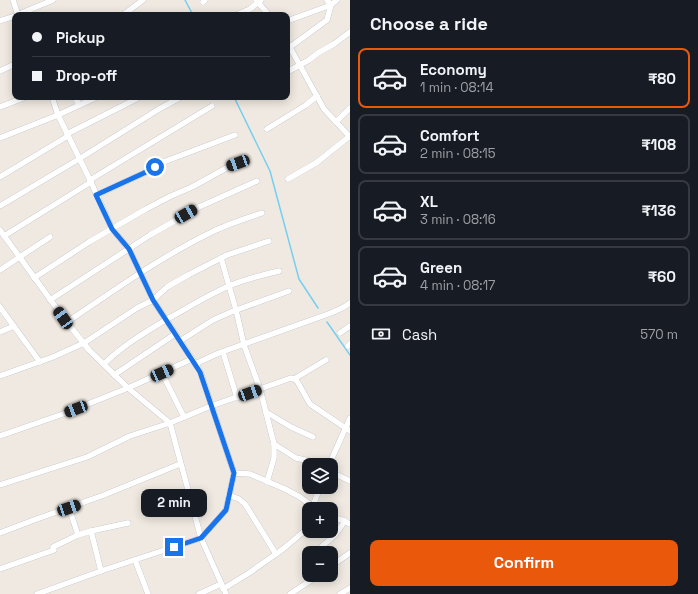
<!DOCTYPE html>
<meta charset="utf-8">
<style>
body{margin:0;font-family:"Space Grotesk",sans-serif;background:#20242c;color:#f1f3f6;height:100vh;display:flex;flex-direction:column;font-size:15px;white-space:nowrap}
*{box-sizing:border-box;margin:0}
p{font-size:13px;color:#9ea1a6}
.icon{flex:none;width:22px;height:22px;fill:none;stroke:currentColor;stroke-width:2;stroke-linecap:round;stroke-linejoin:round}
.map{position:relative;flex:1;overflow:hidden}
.drawer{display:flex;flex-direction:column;background:#171b24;width:348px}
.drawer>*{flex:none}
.banner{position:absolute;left:12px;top:12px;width:278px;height:88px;border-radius:8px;box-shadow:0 2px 10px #0003;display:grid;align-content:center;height:88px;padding:0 20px;background:#171b24}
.buttons{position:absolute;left:302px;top:458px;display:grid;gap:8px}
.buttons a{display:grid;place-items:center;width:36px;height:36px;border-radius:8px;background:#171b24;box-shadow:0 2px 10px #0003;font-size:20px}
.end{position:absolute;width:18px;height:18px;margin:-9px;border:5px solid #1a73e8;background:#fff;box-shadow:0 0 0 2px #fff}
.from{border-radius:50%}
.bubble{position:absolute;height:28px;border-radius:8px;background:#171b24;box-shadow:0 2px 10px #0003;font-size:13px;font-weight:700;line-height:28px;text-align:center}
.car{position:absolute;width:12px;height:24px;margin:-12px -6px;border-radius:5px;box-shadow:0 0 3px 1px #0007;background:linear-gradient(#222 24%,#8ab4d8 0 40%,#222 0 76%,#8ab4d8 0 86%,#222 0)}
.banner b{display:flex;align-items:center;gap:14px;height:38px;font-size:15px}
.banner b+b{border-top:1px solid #363941}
.banner i{width:10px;height:10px;background:#f1f3f6}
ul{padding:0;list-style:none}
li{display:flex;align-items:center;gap:12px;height:60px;margin:0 8px 6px;padding:0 12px;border:2px solid #363941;border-radius:8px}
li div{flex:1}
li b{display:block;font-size:15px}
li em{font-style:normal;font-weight:700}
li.active{border-color:#ea580c}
li>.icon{width:36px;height:36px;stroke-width:1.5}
h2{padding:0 20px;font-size:18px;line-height:48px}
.pay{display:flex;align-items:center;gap:10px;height:44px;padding:0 20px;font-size:15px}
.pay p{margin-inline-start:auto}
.button{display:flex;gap:8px;margin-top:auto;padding:8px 20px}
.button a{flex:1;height:46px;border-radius:8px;background:#ea580c;color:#fff;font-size:16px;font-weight:700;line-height:46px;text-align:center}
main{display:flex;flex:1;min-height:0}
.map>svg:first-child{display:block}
</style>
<main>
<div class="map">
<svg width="350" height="594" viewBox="0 0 350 594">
<rect width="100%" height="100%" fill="#efe9e1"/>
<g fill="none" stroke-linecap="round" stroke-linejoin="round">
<g stroke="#75cff0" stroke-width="1.5">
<polyline points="185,0 193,15"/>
<polyline points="234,97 270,171 299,279 318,308"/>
<polyline points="327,322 350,355"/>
</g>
<defs>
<g id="street">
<polyline points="13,0 18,15"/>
<polyline points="256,0 269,15"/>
<polyline points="327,0 331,5 337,0"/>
<polyline points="203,2 205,0"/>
<polyline points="17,15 53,0"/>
<polyline points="123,15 143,0"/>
<polyline points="236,15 250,9 261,0"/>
<polyline points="0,21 15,16"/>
<polyline points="287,21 331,5 327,20 290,47 287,48"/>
<polyline points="287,42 324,109 350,137"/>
<polyline points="0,71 15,64"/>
<polyline points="287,72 309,60 318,53 334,44 350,32"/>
<polyline points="75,97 79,105"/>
<polyline points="0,107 26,97"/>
<polyline points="336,122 350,108"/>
<polyline points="267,129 306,105 317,96"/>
<polyline points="67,134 140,97"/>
<polyline points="0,138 58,115 97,97"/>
<polyline points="0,177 68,136"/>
<polyline points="288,179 316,163 350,136"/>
<polyline points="90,180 212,106"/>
<polyline points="97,195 144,173 166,161 235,135"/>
<polyline points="0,206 79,159 159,109 181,97"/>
<polyline points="0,230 63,317 89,350 128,388 170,423 201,538 226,594"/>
<polyline points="4,236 91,182"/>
<polyline points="221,258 236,310 244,345 260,389 291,378 294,379 297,381 310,404 350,431"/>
<polyline points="0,270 50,237"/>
<polyline points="34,278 89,242 146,209 171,196 192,187 230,166 246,160"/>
<polyline points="50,300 150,235 199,207 257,181"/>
<polyline points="0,307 40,362"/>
<path d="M 67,322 C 115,290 163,255 216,230 C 231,223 247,218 262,213"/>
<polyline points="0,332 14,326"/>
<polyline points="340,333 350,326"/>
<polyline points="180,341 213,320 231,312 289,291"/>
<polyline points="348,346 350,344"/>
<polyline points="223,352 237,398"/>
<path d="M 104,364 C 123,345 146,332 169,318 C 189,307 208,295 229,286 C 245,279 262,275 279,271"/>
<polyline points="195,364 219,353 331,313 344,307 350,303"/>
<polyline points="162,373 184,417"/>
<polyline points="114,375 175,334"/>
<polyline points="0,376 53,357 84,343 137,308 153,300 167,287 188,275 227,255 269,241"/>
<polyline points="294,379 326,360"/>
<polyline points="266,412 291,427 313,437"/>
<polyline points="0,436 63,414 128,388 192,359"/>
<polyline points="329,465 350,418"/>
<polyline points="331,472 350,481"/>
<polyline points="234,473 250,474 285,489 300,497 316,509"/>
<polyline points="267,482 274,458 274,444 296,458 314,462 322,465"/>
<polyline points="0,485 87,457 130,436 170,423 211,406 260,389 274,444"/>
<polyline points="229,495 239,499 245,504 276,554"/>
<polyline points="313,506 320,487"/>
<polyline points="69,508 78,535 91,531 101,571"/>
<polyline points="331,517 342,520 350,524"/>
<polyline points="91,531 128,523"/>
<polyline points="0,533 34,520 104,495 180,464"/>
<polyline points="53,547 78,535"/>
<polyline points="320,548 335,535 345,521"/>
<polyline points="135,560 148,594"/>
<polyline points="331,566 350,553"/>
<polyline points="0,569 54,550"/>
<polyline points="223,589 249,573 283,549 309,527"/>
<polyline points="37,594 101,571 201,538 226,510 234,473 200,371 153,300 129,249 112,229 91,182 58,115 52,97"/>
<polyline points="199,594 221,584"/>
<polyline points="290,594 319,575"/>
<polyline points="340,594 350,588"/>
</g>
</defs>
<use href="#street" stroke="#b4b7c1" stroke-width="6"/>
<use href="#street" stroke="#fff" stroke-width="5.5"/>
</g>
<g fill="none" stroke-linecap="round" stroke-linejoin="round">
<polyline stroke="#1a73e8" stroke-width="5" points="155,167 144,173 96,195 112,229 129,249 153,300 200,372 234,473 226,510 201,538 174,547"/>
</g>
</svg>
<div class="buttons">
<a><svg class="icon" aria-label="layers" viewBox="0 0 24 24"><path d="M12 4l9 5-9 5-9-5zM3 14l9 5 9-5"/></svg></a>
<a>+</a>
<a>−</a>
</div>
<i class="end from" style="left:155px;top:167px"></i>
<i class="end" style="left:174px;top:547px"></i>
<div class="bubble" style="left:141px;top:489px;width:66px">2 min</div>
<i class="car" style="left:238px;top:163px;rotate:250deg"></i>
<i class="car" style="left:186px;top:214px;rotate:60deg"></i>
<i class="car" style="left:63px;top:318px;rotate:325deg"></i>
<i class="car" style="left:162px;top:373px;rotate:66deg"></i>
<i class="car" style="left:250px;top:393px;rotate:70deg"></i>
<i class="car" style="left:76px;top:409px;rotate:249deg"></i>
<i class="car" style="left:69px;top:508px;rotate:71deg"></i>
<div class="banner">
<b><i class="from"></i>Pickup</b>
<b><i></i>Drop-off</b>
</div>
</div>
<section class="drawer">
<h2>Choose a ride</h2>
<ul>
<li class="active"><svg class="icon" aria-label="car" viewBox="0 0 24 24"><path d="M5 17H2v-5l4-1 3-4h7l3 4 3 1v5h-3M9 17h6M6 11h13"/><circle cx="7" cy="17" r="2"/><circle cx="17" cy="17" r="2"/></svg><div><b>Economy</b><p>1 min · 08:14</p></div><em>₹80</em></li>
<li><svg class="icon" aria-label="car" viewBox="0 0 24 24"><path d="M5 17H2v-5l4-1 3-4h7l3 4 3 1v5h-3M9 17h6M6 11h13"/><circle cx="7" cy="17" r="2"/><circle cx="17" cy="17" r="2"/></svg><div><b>Comfort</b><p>2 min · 08:15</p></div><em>₹108</em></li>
<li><svg class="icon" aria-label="car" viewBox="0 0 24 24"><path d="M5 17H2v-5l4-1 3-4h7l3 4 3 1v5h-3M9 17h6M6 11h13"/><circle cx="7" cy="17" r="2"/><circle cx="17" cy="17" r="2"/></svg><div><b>XL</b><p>3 min · 08:16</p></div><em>₹136</em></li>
<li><svg class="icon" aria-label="car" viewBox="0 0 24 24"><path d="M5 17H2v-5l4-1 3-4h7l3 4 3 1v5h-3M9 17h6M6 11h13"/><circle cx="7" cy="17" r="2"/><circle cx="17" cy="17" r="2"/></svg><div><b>Green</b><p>4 min · 08:17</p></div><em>₹60</em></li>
</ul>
<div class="pay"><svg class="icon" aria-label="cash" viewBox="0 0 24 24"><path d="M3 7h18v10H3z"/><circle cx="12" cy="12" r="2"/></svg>Cash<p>570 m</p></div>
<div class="button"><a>Confirm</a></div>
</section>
</main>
